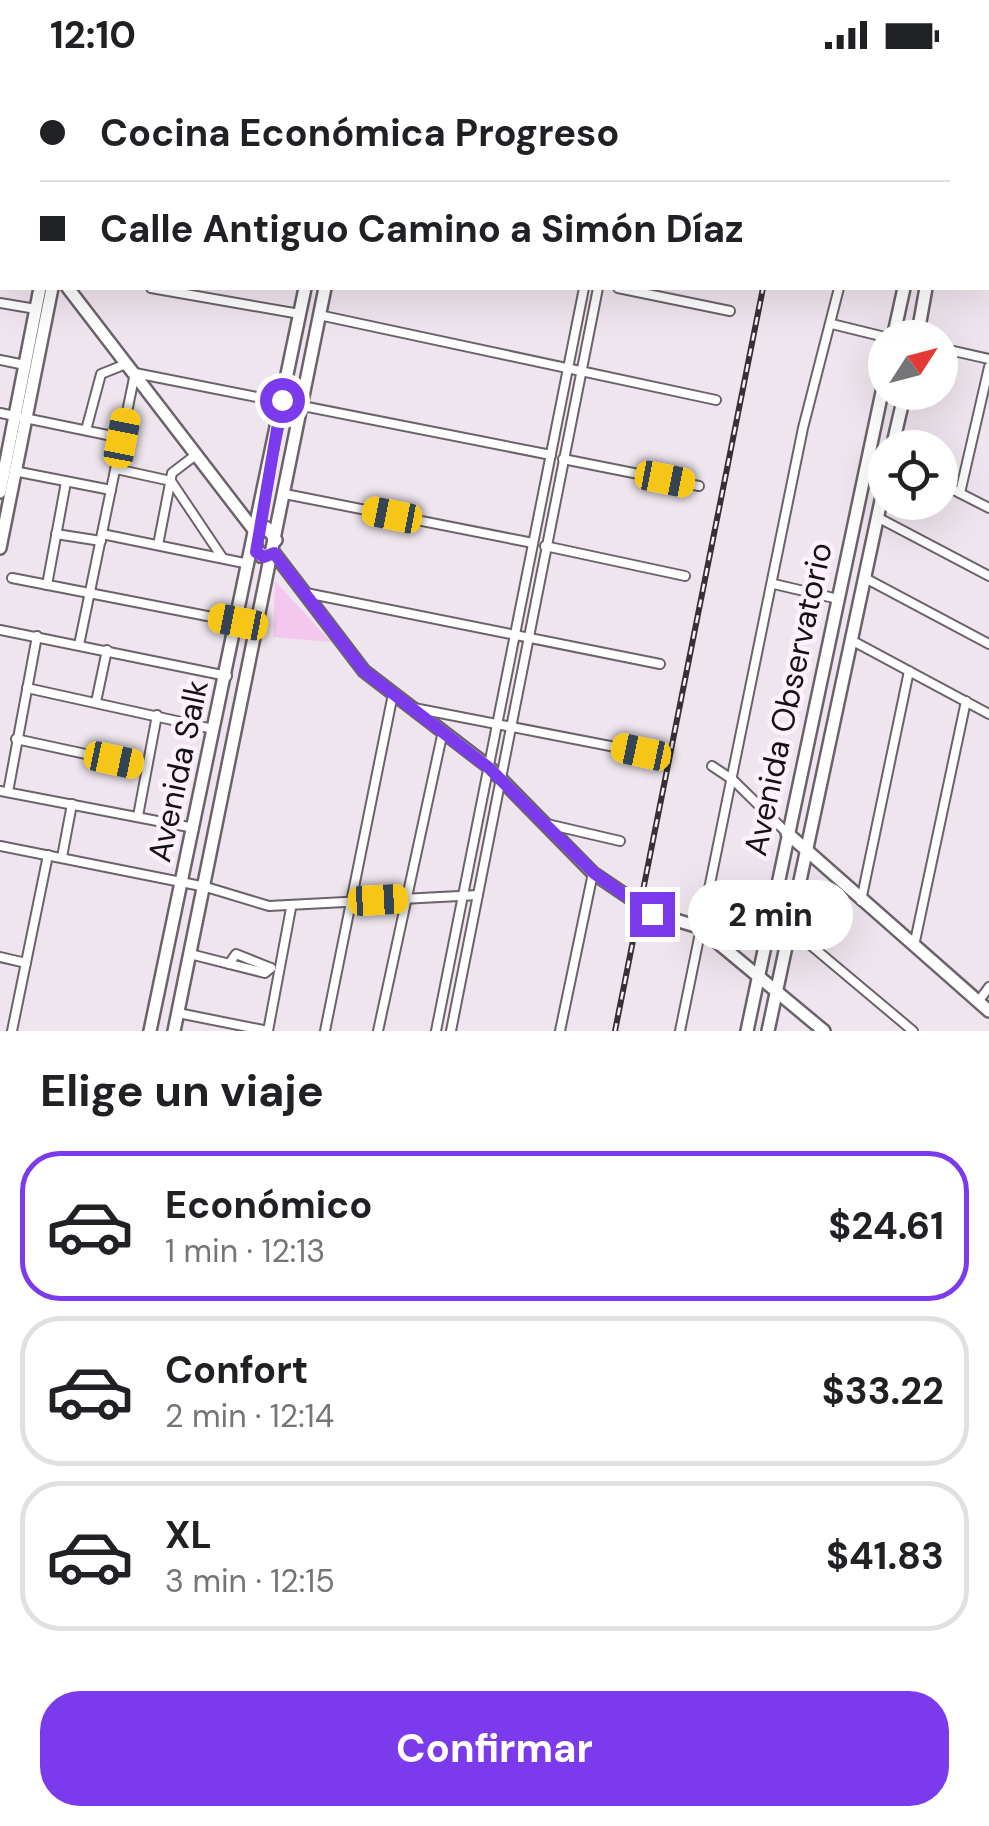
<!DOCTYPE html>
<html lang="es">
<meta charset="utf-8">
<style>
body{margin:0;font-family:"DM Sans",sans-serif;background:#f6f6f6;color:#202124;height:100vh;display:flex;flex-direction:column;font-size:38px;white-space:nowrap}
*{box-sizing:border-box;margin:0}
p{font-size:32px;color:#757577}
.icon{flex:none;width:55px;height:55px;fill:none;stroke:currentColor;stroke-width:2;stroke-linecap:round;stroke-linejoin:round}
.map{position:relative;height:961px;overflow:hidden}
.side{display:flex;flex-direction:column;background:#fff;flex:1}
.side>*{flex:none}
.banner{position:absolute;left:0px;top:0px;width:990px;height:220px;box-shadow:0 10px 40px #0002;display:grid;align-content:center;height:220px;padding:0 40px;background:#fff}
.needle{width:65px;rotate:54deg}
.buttons{position:absolute;left:868px;top:250px;display:grid;gap:20px}
.buttons a{display:grid;place-items:center;width:90px;height:90px;border-radius:50%;background:#fff;box-shadow:0 10px 40px #0002;font-size:50px}
.end{position:absolute;width:45px;height:45px;margin:-22px;border:12px solid #7c3aed;background:#fff;box-shadow:0 0 0 5px #fff}
.from{border-radius:50%}
.bubble{position:absolute;height:70px;border-radius:35px;background:#fff;box-shadow:0 10px 40px #0002;font-size:32px;font-weight:700;line-height:70px;text-align:center}
.car{position:absolute;width:30px;height:60px;margin:-30px -15px;border-radius:12px;box-shadow:0 0 8px 2px #0007;background:linear-gradient(#f5c518 24%,#345 0 40%,#f5c518 0 76%,#345 0 86%,#f5c518 0)}
.banner b{display:flex;align-items:center;gap:35px;height:95px;font-size:38px}
.banner b+b{border-top:2px solid #e0e0e0}
.banner i{width:25px;height:25px;background:#202124}
ul{padding:0;list-style:none}
li{display:flex;align-items:center;gap:30px;height:150px;margin:0 20px 15px;padding:0 20px;border:5px solid #e0e0e0;border-radius:40px}
li div{flex:1}
li b{display:block;font-size:38px}
li em{font-style:normal;font-weight:700}
li.on{border-color:#7c3aed}
li>.icon{width:90px;height:90px;stroke-width:1.5}
h2{padding:0 40px;font-size:45px;line-height:120px}
.button{display:flex;gap:20px;margin-top:auto;padding:20px 40px}
.button a{flex:1;height:115px;border-radius:40px;background:#7c3aed;color:#fff;font-size:40px;font-weight:700;line-height:115px;text-align:center}
.status{display:flex;justify-content:space-between;align-items:center;height:70px;padding:0 50px;background:#fff;direction:ltr}
.status svg{height:28px;fill:currentColor}
.map>svg:first-child{display:block}
</style>
<div class="status"><b>12:10</b><svg viewBox="0 0 49 12"><path d="M0 12V9h3v3zM5 12V6h3v6zM10 12V3h3v9zM15 12V0h3v12zM26 1h20v11H26zM47 4h2v5h-2z"/></svg></div>
<div class="map">
<svg width="989" height="961" viewBox="0 0 989 961">
<rect width="100%" height="100%" fill="#efe5ee"/>
<polygon fill="#f4c7ef" points="275,511 331,572 273,567"/>
<g fill="none" stroke-linecap="round" stroke-linejoin="round">
<defs>
<g id="street">
<polyline points="15,0 28,2"/>
<polyline points="481,0 493,2"/>
<polyline points="235,2 235,0"/>
<polyline points="631,2 632,0"/>
<polyline points="641,2 642,0"/>
<polyline points="883,2 886,2"/>
<polyline points="988,23 989,24"/>
<polyline points="0,93 2,93"/>
<polyline points="151,218 300,244"/>
<polyline points="618,218 730,241"/>
<polyline points="0,233 36,239"/>
<polyline points="319,245 716,330"/>
<polyline points="832,254 889,268"/>
<polyline points="940,278 989,289"/>
<polyline points="0,290 25,295"/>
<polyline points="0,343 122,368"/>
<polyline points="86,360 101,304 126,294"/>
<polyline points="563,389 699,416"/>
<polyline points="116,399 171,411 222,487"/>
<polyline points="14,401 111,420"/>
<polyline points="940,413 989,438"/>
<polyline points="960,423 989,297"/>
<polyline points="285,424 533,473"/>
<polyline points="877,447 989,506"/>
<polyline points="56,464 101,471"/>
<polyline points="102,464 249,494"/>
<polyline points="158,475 172,403 197,384"/>
<polyline points="545,476 685,506"/>
<polyline points="12,508 238,552"/>
<polyline points="865,508 989,574"/>
<polyline points="774,514 838,529"/>
<polyline points="47,515 66,412"/>
<polyline points="306,523 660,594"/>
<polyline points="0,560 227,606"/>
<polyline points="851,570 989,644"/>
<polyline points="79,575 135,303 551,385"/>
<polyline points="27,618 213,659"/>
<polyline points="96,632 107,580"/>
<polyline points="414,638 641,682"/>
<polyline points="16,669 146,697"/>
<polyline points="712,696 733,710 787,763"/>
<polyline points="0,721 194,758"/>
<polyline points="8,722 37,566"/>
<polyline points="138,746 157,645"/>
<polyline points="547,754 620,771"/>
<polyline points="0,776 206,817 269,836 478,825"/>
<polyline points="62,787 72,734"/>
<polyline points="861,831 909,601"/>
<polyline points="789,857 913,961"/>
<polyline points="914,876 966,631"/>
<polyline points="190,884 265,903 271,898"/>
<polyline points="0,887 26,893"/>
<polyline points="229,894 236,884 271,898"/>
<polyline points="978,932 989,917"/>
<polyline points="178,943 268,961"/>
<polyline points="12,961 48,785"/>
<polyline points="268,961 291,838"/>
<polyline points="325,961 393,624"/>
<polyline points="378,961 443,661"/>
<polyline points="436,961 584,218"/>
<polyline points="451,961 598,218"/>
<polyline points="560,961 593,803"/>
<polyline points="680,961 803,358 839,218"/>
</g>
<g id="secondary">
<polyline points="81,2 81,0"/>
<polyline points="93,2 93,0"/>
<polyline points="348,2 348,0"/>
<polyline points="370,2 371,0"/>
<polyline points="948,2 949,0"/>
<polyline points="967,2 967,0"/>
<polyline points="0,137 2,140"/>
<polyline points="68,218 257,464 267,458 276,470"/>
<polyline points="893,268 904,218"/>
<polyline points="917,268 926,218"/>
<polyline points="892,378 905,322"/>
<polyline points="0,422 40,218"/>
<polyline points="254,472 261,486 274,483 364,601 489,697 593,803 652,843 699,857 824,961"/>
<polyline points="0,478 52,218"/>
<polyline points="787,763 989,941"/>
<polyline points="150,961 305,218"/>
<polyline points="174,961 325,218"/>
<polyline points="747,961 885,308"/>
<polyline points="768,961 885,412"/>
</g>
</defs>
<use href="#street" stroke="#6b626a" stroke-width="12"/>
<use href="#secondary" stroke="#6b626a" stroke-width="16"/>
<use href="#street" stroke="#fff" stroke-width="8"/>
<use href="#secondary" stroke="#fff" stroke-width="11"/>
<defs>
<g id="rail">
<polyline points="818,2 819,0"/>
<polyline points="615,961 763,218"/>
</g>
</defs>
<use href="#rail" stroke="#353135" stroke-width="6"/>
<use href="#rail" stroke="#fdf2fb" stroke-width="2.5" stroke-dasharray="8" stroke-linecap="butt"/>
</g>
<g fill="none" stroke-linecap="round" stroke-linejoin="round">
<polyline stroke="#7c3aed" stroke-width="12" points="282,330 256,482 264,487 274,483 364,601 489,698 594,803 652,844"/>
</g>
<g text-anchor="middle" stroke-width="9" stroke-linejoin="round" paint-order="stroke">
<g font-size="32" fill="#141114" stroke="#fdf2fb">
<text transform="translate(788 629) rotate(-78)" y="11">Avenida Observatorio</text>
<text transform="translate(178 701) rotate(-78)" y="11">Avenida Salk</text>
</g>
</g>
</svg>
<div class="buttons">
<a><svg class="needle" viewBox="-14 -14 28 28"><path d="M0-13l5 13h-10z" fill="#e53935"/><path d="M0 13l5-13h-10z" fill="#757577"/></svg></a>
<a><svg class="icon" aria-label="locate" viewBox="0 0 24 24"><circle cx="12" cy="12" r="6"/><path d="M12 2v4M12 18v4M2 12h4M18 12h4"/></svg></a>
</div>
<i class="end from" style="left:282px;top:330px"></i>
<i class="end" style="left:652px;top:844px"></i>
<div class="bubble" style="left:688px;top:810px;width:165px">2 min</div>
<i class="car" style="left:122px;top:368px;rotate:11deg"></i>
<i class="car" style="left:665px;top:409px;rotate:101deg"></i>
<i class="car" style="left:392px;top:445px;rotate:281deg"></i>
<i class="car" style="left:238px;top:552px;rotate:281deg"></i>
<i class="car" style="left:641px;top:682px;rotate:282deg"></i>
<i class="car" style="left:114px;top:690px;rotate:102deg"></i>
<i class="car" style="left:378px;top:830px;rotate:87deg"></i>
<div class="banner">
<b><i class="from"></i>Cocina Económica Progreso</b>
<b><i></i>Calle Antiguo Camino a Simón Díaz</b>
</div>
</div>
<section class="side">
<h2>Elige un viaje</h2>
<ul>
<li class="on"><svg class="icon" aria-label="car" viewBox="0 0 24 24"><path d="M5 17H2v-5l4-1 3-4h7l3 4 3 1v5h-3M9 17h6M6 11h13"/><circle cx="7" cy="17" r="2"/><circle cx="17" cy="17" r="2"/></svg><div><b>Económico</b><p>1 min · 12:13</p></div><em>$24.61</em></li>
<li><svg class="icon" aria-label="car" viewBox="0 0 24 24"><path d="M5 17H2v-5l4-1 3-4h7l3 4 3 1v5h-3M9 17h6M6 11h13"/><circle cx="7" cy="17" r="2"/><circle cx="17" cy="17" r="2"/></svg><div><b>Confort</b><p>2 min · 12:14</p></div><em>$33.22</em></li>
<li><svg class="icon" aria-label="car" viewBox="0 0 24 24"><path d="M5 17H2v-5l4-1 3-4h7l3 4 3 1v5h-3M9 17h6M6 11h13"/><circle cx="7" cy="17" r="2"/><circle cx="17" cy="17" r="2"/></svg><div><b>XL</b><p>3 min · 12:15</p></div><em>$41.83</em></li>
</ul>
<div class="button"><a>Confirmar</a></div>
</section>
